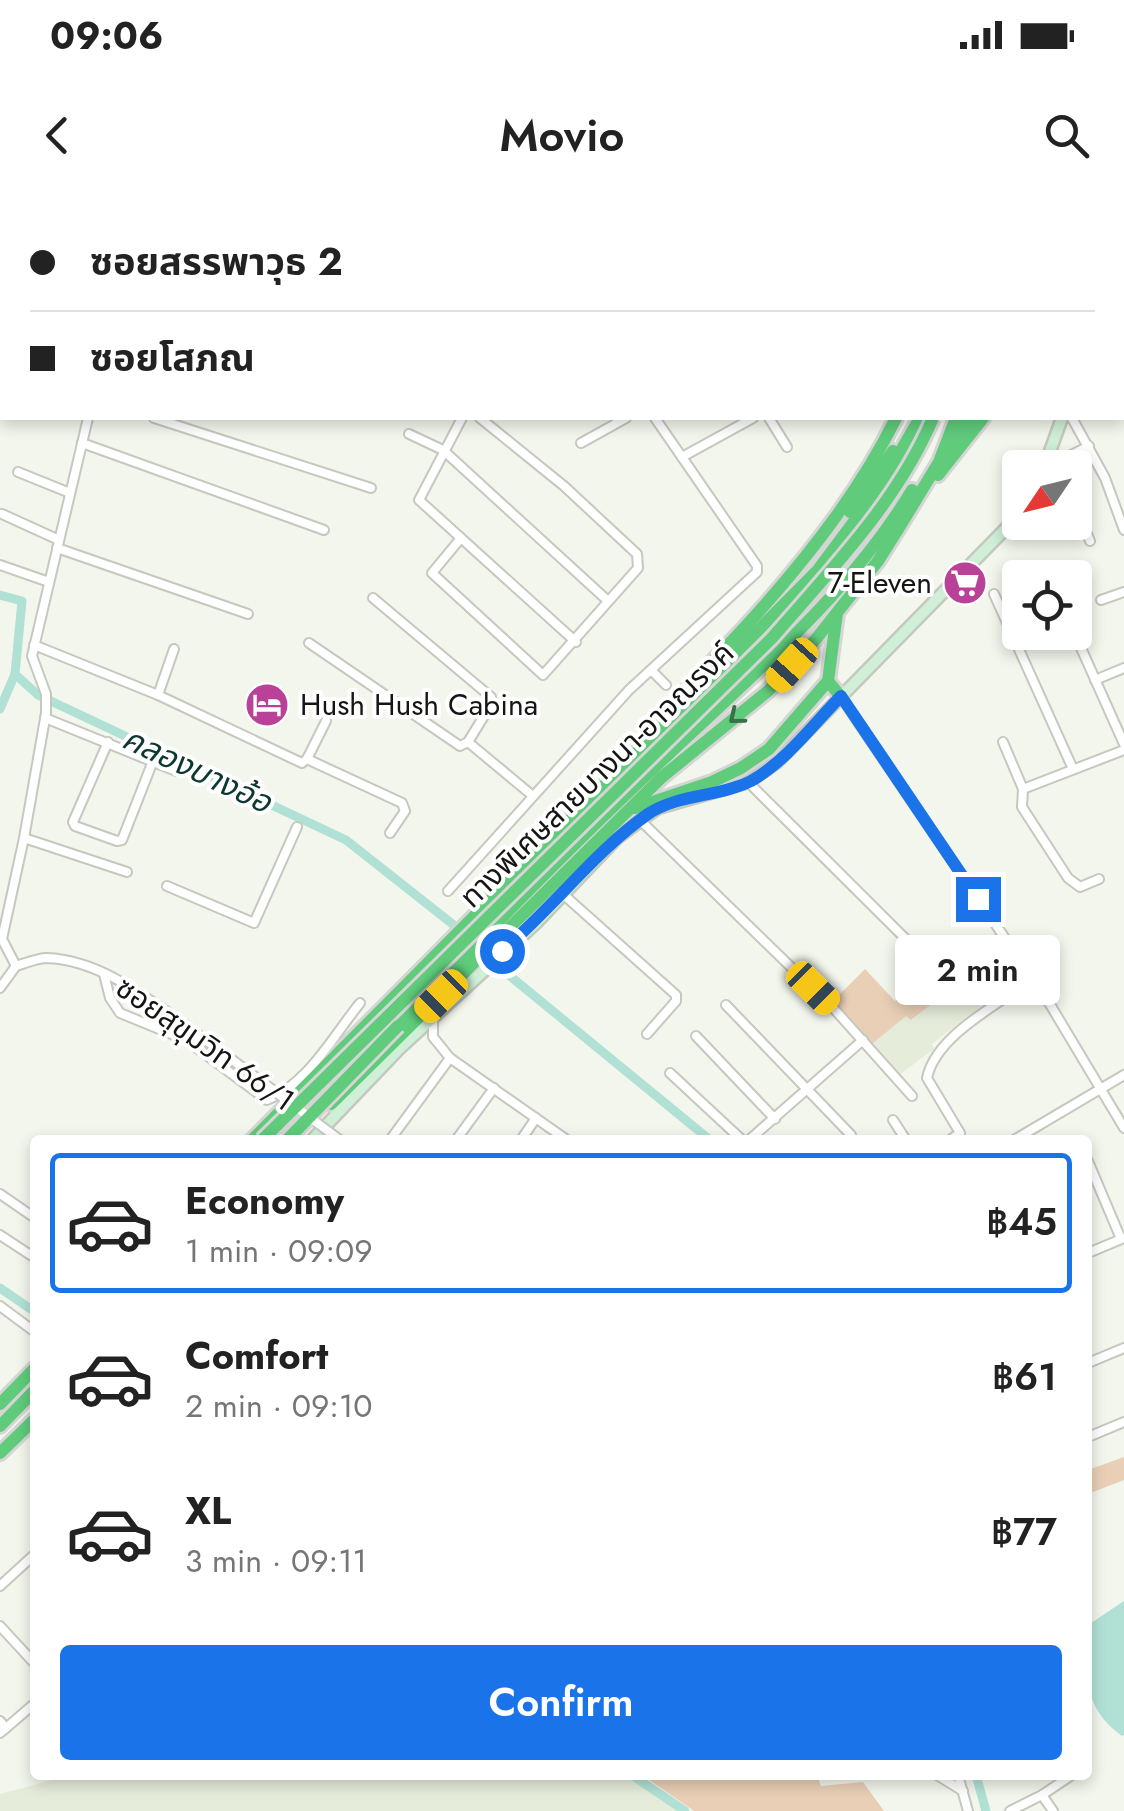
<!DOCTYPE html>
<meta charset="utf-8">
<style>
body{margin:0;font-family:Jost,"Noto Sans Thai",sans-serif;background:#f6f6f6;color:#222;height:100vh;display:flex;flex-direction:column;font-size:38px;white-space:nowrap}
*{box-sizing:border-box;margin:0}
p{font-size:32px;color:#767676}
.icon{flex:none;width:55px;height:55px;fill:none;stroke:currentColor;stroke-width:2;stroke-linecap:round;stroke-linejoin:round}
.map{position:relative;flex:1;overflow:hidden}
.sheet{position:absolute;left:30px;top:935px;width:1062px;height:645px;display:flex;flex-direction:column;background:#fff;border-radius:10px;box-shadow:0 5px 15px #0003}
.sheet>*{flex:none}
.banner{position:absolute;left:0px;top:0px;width:1125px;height:220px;box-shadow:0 5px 15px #0003;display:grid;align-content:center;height:220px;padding:0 30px;background:#fff}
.needle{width:65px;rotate:235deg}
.buttons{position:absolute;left:1002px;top:250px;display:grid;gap:20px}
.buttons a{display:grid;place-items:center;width:90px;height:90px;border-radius:10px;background:#fff;box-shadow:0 5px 15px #0003;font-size:50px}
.end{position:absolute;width:45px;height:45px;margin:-22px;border:12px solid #1a73e8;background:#fff;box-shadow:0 0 0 5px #fff}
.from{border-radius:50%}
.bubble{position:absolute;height:70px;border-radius:10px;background:#fff;box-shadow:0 5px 15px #0003;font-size:32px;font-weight:600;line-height:70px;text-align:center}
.car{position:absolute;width:30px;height:60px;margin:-30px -15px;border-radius:12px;box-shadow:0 0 8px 2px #0007;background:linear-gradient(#f5c518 24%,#345 0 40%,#f5c518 0 76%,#345 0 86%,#f5c518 0)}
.banner b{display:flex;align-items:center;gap:35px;height:95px;font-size:38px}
.banner b+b{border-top:2px solid #e0e0e0}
.banner i{width:25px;height:25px;background:#222}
ul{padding:18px 0 0;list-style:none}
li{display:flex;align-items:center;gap:30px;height:140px;margin:0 20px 15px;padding:0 10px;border:5px solid transparent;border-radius:10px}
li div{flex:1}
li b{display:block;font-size:38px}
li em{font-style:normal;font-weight:600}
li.current{border-color:#1a73e8}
li>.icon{width:90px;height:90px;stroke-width:1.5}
.cta{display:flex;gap:20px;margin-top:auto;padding:20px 30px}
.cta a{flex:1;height:115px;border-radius:10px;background:#1a73e8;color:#fff;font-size:40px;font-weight:600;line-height:115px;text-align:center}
.status{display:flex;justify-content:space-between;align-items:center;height:70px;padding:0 50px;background:#fff;direction:ltr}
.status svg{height:28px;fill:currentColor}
header{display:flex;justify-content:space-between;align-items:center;height:130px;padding:0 30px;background:#fff;font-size:45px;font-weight:600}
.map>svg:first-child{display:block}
</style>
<div class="status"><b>09:06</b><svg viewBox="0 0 49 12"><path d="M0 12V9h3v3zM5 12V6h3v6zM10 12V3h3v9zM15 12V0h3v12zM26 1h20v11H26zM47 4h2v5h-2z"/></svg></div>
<header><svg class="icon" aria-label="back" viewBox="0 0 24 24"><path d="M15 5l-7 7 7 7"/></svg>Movio<svg class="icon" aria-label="search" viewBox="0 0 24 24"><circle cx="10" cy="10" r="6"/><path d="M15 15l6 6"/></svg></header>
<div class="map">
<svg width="1124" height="1611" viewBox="0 0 1124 1611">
<rect width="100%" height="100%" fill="#f3f6ec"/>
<g fill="#e6ecda">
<polygon points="1010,756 1023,773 932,844 934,849 899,875 872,844 906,815 912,820 949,791 957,796"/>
<polygon points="71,1575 630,1575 683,1611 0,1611 0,1594"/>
</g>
<g fill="#e9cfb6">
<polygon points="995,734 1005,747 959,783 940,766 964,744 972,750"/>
<polygon points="865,769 895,801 934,773 949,791 911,820 906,816 872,844 833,801"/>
<polygon points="1124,1257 1124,1280 1088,1294 1088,1270"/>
<polygon points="642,1575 817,1575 821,1586 863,1582 884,1611 694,1611"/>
</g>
<path fill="#b1e1d5" d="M 1124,1401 L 1124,1535 L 1122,1536 C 1079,1504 1088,1472 1088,1425 Z"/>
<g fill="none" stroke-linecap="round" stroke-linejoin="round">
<g stroke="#b1e1d5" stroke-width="9">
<polyline points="0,395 22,401 15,474 38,495 346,640 455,726"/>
<polyline points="0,509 15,474"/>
<polyline points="499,767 710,940"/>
<polyline points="0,1088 35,1112"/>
<polyline points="632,1575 685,1611"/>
<polyline points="976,1575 986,1611"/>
</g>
<defs>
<g id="street">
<polyline points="511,0 512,2"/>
<polyline points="637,0 639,2"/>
<polyline points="786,0 787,2"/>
<polyline points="126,2 127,0"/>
<polyline points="692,2 698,0"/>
<polyline points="0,186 2,179"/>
<polyline points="154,218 371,288"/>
<polyline points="462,218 419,300 576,442"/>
<polyline points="769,218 787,247"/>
<polyline points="1072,218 1105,278 1124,330"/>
<polyline points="409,234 443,250 608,401"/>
<polyline points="82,243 324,330"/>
<polyline points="581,243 626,218"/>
<polyline points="682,257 753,218"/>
<polyline points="1061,268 1067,257 1089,246"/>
<polyline points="18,272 70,293"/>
<polyline points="1075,304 1090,341"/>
<polyline points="2,314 59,340"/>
<polyline points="461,338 432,373 543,475 638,368 637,354 564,286 480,218"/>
<polyline points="57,348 248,414"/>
<polyline points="0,365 49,382"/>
<polyline points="994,394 1073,569"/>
<polyline points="373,398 491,497 492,503 468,542"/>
<polyline points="1101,400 1124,392"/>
<polyline points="1077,439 1124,544"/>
<polyline points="309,443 460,546 468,542 533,596"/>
<polyline points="34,445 158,495 302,563 307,559 326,521"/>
<polyline points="651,470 666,485"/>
<polyline points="1095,480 1124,468"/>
<polyline points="158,495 174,449"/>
<polyline points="841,497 1051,806 1124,928"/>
<polyline points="45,518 176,571"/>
<polyline points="108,542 73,622 75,626 117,641 122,640 153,561"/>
<polyline points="1003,542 1023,589 1022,607 1068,678 1080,687 1099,679"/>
<polyline points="307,559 402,603 405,611 390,633"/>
<polyline points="748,582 956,789 1011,750"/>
<polyline points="1023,589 1124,550"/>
<polyline points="640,620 836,811 912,896"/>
<polyline points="24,638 127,672"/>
<polyline points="167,686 254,723 297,627"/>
<polyline points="448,691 629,490 757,372 757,366 655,218"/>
<polyline points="564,695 676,795 676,801 647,834"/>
<polyline points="16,766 2,739 24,638 46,513 46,494 32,456 88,218"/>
<path d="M 16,766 C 26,763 37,758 47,758 C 96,760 137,791 176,818"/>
<path d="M 104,774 L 110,798 L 120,813 L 186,840 L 267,900 C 307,885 334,835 360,803"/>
<polyline points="0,788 16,766"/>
<polyline points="726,805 851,935"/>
<polyline points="433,817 433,837 450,858 567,940"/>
<polyline points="696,836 775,919"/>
<polyline points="670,873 742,940"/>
<polyline points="893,920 906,940"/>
<polyline points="390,940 450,858"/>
<polyline points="456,940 494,888"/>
<polyline points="521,940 536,918"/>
<polyline points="749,940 863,840"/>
<path d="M 950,940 L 960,933 L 927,878 C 936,835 999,804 1033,779"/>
<polyline points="1014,940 1124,875"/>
<polyline points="1088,961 1121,1039"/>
<polyline points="0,994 35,1018"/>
<polyline points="0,1035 35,1058"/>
<polyline points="1088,1053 1124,1038"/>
<polyline points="0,1106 35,1132"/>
<polyline points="1088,1163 1124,1148"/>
<polyline points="1088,1237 1124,1222"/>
<polyline points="0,1386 35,1354"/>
<polyline points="0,1426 35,1464"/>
<polyline points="0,1521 6,1528 0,1533"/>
<polyline points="6,1528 35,1503"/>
<polyline points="937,1575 963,1591"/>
<polyline points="958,1575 968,1611"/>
<polyline points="1042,1595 1072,1575"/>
<polyline points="1010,1611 1042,1595 1053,1611"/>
</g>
<g id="secondary">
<polyline points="1108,0 1109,2"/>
<polyline points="1122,32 1124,35"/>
<polyline points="1044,268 1062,218"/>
<polyline points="312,940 399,849 535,724 617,638 658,608 748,582 777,562 1020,314"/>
</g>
<g id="primary">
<polyline points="252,0 253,2"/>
<polyline points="219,2 230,0"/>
<polyline points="313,2 323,0"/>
<polyline points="0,55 2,55"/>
<polyline points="0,78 2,78"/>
</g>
<g id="highway">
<polyline points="908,0 911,2"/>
<polyline points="993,2 993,0"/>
<polyline points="1017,2 1017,0"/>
<polyline points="1033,2 1034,0"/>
<polyline points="1050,2 1050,0"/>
<polyline points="1065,2 1066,0"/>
<polyline points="951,244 970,218"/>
<polyline points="938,275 983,218"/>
<polyline points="850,312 893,251"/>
<polyline points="828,481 841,497"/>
<path d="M 664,516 C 695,477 731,444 763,407 C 814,349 862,287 896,218"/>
<polyline points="635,608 712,582 741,568 769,549 828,481 837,413"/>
<path d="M 398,826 C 482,738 566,650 655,567 C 745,481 847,398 912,290"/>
<polyline points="331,904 662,577 768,491 816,439 878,361 900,326 939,262 956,218"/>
<polyline points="252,940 817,371 879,288 920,218"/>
<polyline points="0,1204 35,1168"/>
<polyline points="0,1226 35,1190"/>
<polyline points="0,1253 35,1219"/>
</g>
</defs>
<use href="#street" stroke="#c5c8be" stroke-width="12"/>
<use href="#secondary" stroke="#c5c8be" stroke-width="15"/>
<use href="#primary" stroke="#d5d5d5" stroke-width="16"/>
<use href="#highway" stroke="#d5d5d5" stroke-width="18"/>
<use href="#street" stroke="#fff" stroke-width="8"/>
<use href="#secondary" stroke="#cfefd7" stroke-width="10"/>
<use href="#primary" stroke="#9fe0b0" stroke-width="11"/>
<use href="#highway" stroke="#5fcb7b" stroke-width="12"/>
<defs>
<g id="rail">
<polyline points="264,2 275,0"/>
<polyline points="289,2 300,0"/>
<polyline points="0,65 2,64"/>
</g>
</defs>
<use href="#rail" stroke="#5e605a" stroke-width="6"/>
<use href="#rail" stroke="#fff" stroke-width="2.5" stroke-dasharray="8" stroke-linecap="butt"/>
<defs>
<polyline id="street-bridge" points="176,818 340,940"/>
<g id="highway-bridge">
<path d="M 262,940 L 772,438 C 830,371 898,301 933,218"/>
<polyline points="287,940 398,826"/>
</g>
</defs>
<use href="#street-bridge" stroke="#c5c8be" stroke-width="12" stroke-linecap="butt"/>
<use href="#highway-bridge" stroke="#d5d5d5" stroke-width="18" stroke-linecap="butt"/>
<use href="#street-bridge" stroke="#fff" stroke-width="8"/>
<use href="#highway-bridge" stroke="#5fcb7b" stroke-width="12"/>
</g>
<defs><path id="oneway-chevron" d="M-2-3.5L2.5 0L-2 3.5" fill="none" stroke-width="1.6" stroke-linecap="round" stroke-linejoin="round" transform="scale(2.5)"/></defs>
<use stroke="#3a7047" href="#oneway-chevron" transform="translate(736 517) rotate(141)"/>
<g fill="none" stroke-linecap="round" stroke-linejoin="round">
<path stroke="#1a73e8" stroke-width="12" d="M 502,751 C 552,709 596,650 648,614 C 678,594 719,597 751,581 C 786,561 813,525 841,496 L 978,699"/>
</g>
<defs>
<symbol id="supermarket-disc" viewBox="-11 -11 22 22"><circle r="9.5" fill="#b94197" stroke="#fff"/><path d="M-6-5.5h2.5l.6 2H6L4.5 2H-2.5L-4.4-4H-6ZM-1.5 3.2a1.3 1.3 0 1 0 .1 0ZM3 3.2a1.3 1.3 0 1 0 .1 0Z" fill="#fff"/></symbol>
<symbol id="hotel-disc" viewBox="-11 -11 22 22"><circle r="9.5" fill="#b94197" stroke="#fff"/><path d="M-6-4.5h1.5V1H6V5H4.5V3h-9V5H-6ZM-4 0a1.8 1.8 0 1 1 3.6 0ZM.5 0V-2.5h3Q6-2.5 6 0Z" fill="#fff"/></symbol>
</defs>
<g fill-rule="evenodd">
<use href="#supermarket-disc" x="940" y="358" width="50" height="50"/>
<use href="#hotel-disc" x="242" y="480" width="50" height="50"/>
</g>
<g text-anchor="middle" stroke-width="8" stroke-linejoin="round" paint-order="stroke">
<g font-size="30" fill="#151613" stroke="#fff" text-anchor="end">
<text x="932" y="393">7-Eleven</text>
<text x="300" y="515" text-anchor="start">Hush Hush Cabina</text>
</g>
<g font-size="30" fill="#151613" stroke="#fff">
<text transform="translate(597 575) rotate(-44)" y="10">ทางพิเศษสายบางนา-อาจณรงค์</text>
<text transform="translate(205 844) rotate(35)" y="10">ซอยสุขุมวิท 66/1</text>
</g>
<g font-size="32" font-style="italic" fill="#0c3830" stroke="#fff">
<text transform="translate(197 570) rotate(25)" y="11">คลองบางอ้อ</text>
</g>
</g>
</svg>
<div class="buttons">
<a><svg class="needle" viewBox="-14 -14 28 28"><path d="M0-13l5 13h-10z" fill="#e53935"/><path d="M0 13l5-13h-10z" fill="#767676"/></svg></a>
<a><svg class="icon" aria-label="locate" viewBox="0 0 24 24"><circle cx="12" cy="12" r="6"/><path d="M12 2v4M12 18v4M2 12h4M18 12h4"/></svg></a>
</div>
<i class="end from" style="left:502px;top:751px"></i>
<i class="end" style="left:978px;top:699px"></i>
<div class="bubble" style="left:895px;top:735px;width:165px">2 min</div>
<i class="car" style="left:792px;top:465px;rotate:222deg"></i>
<i class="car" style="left:813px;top:788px;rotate:135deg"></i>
<i class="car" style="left:441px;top:796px;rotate:225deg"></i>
<div class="banner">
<b><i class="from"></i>ซอยสรรพาวุธ 2</b>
<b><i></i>ซอยโสภณ</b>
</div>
<section class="sheet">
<ul>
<li class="current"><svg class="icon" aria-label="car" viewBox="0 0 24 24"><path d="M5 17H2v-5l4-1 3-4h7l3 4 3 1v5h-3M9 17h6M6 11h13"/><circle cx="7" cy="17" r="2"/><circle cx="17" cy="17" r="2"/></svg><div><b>Economy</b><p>1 min · 09:09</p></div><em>฿45</em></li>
<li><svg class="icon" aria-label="car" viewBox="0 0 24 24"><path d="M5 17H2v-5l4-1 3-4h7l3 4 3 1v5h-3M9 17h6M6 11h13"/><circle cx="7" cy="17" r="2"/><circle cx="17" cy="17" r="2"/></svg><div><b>Comfort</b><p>2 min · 09:10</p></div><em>฿61</em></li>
<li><svg class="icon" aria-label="car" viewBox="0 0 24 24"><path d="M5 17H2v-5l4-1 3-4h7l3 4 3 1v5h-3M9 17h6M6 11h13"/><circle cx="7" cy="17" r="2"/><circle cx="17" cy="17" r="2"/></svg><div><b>XL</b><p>3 min · 09:11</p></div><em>฿77</em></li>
</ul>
<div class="cta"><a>Confirm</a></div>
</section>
</div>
